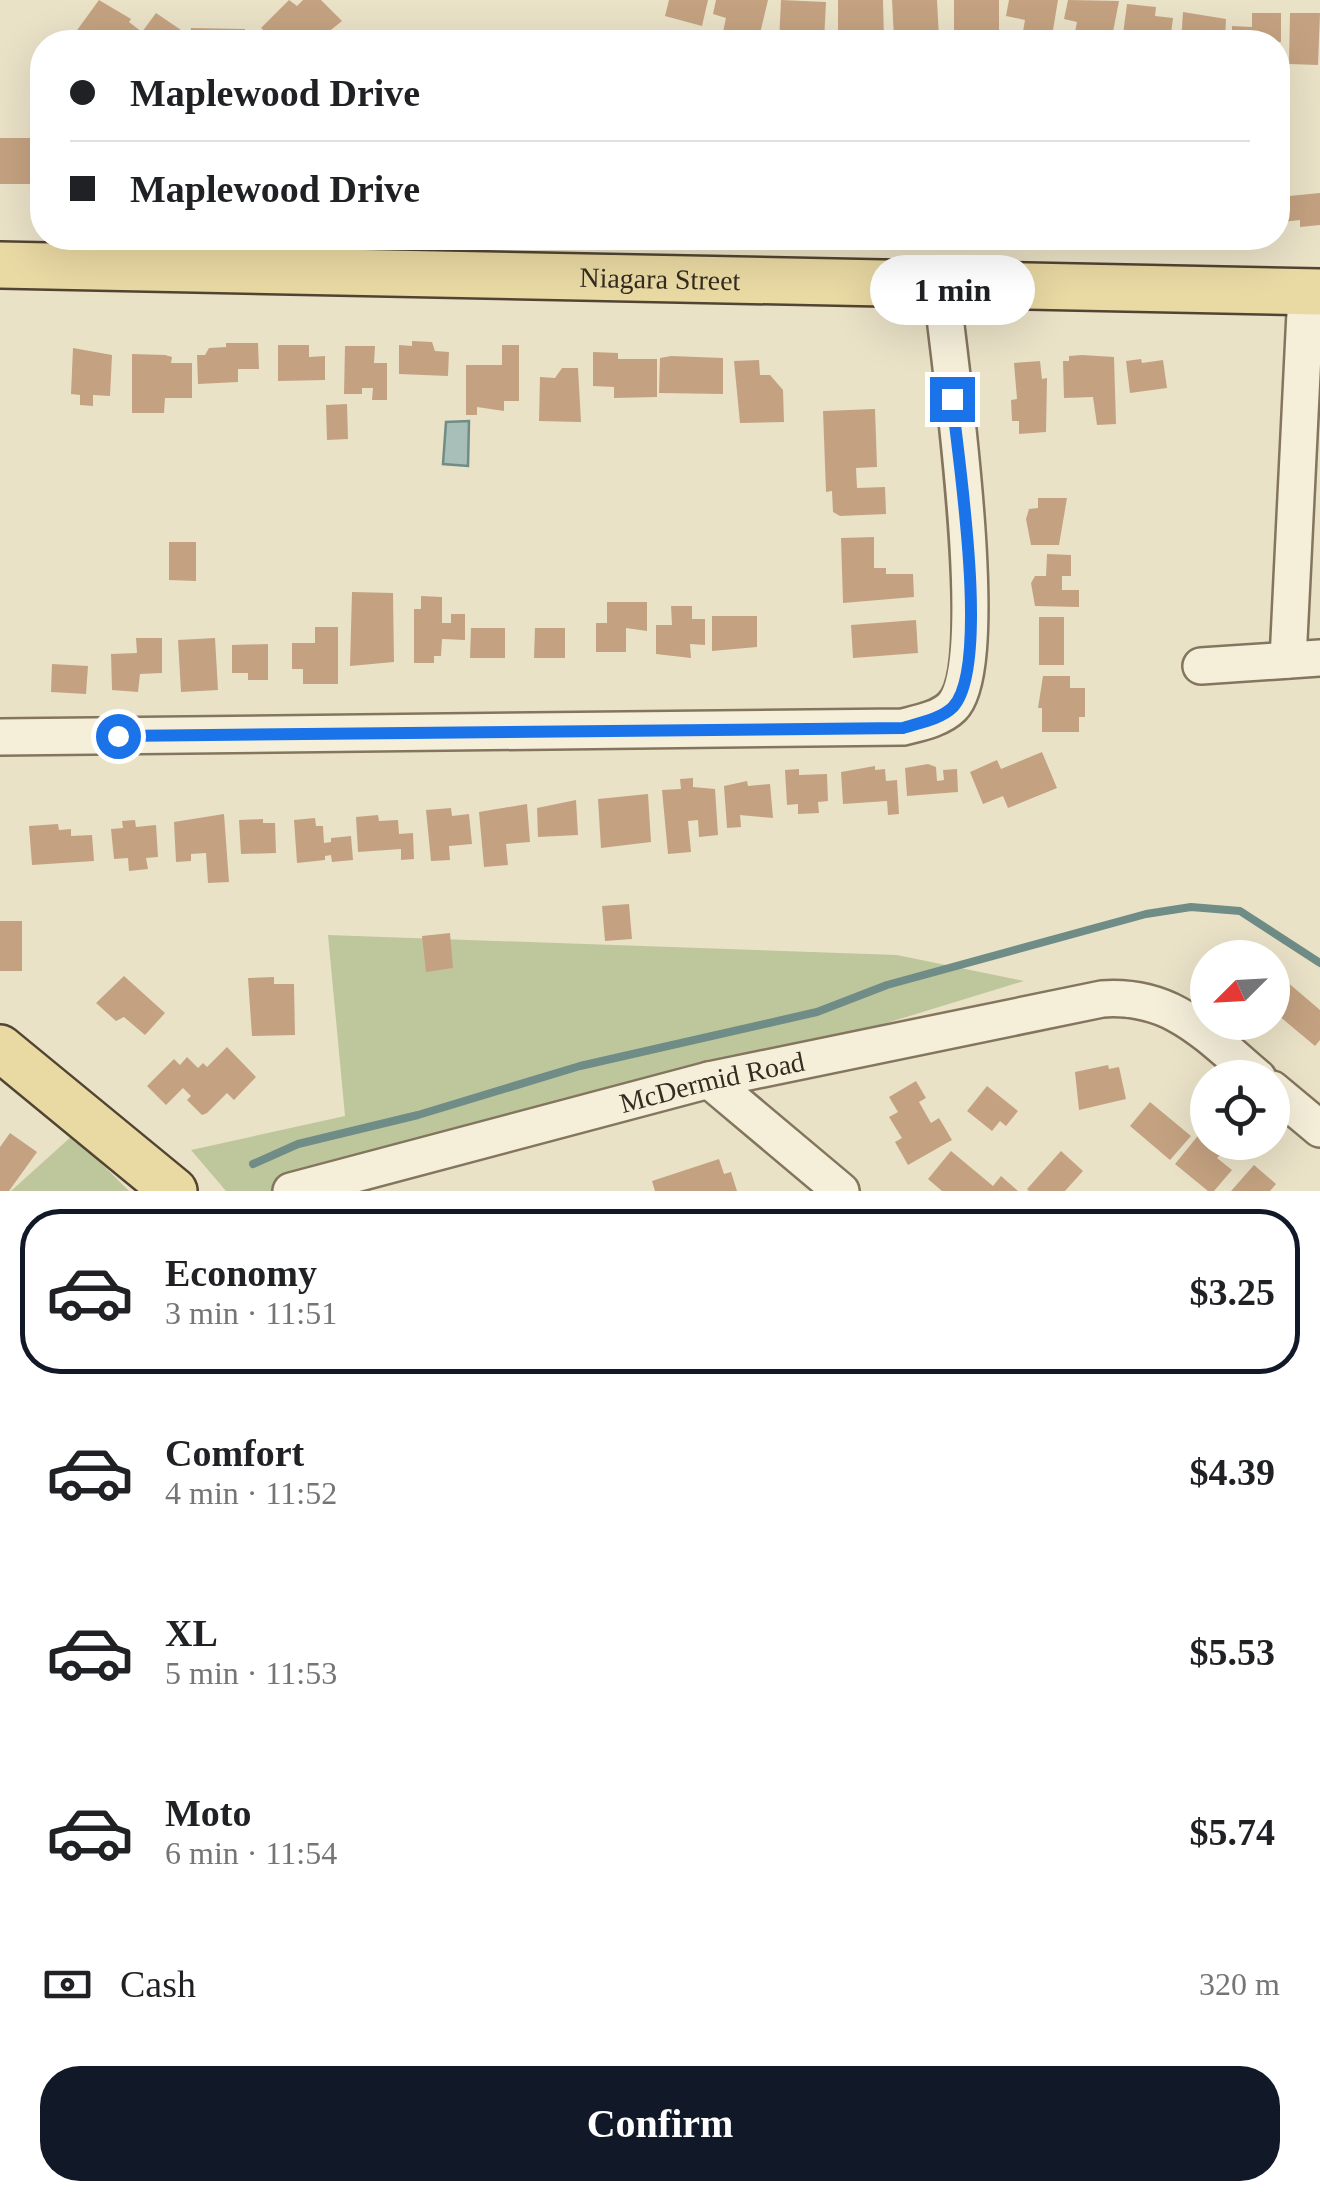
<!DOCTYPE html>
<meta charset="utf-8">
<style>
body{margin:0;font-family:Georgia,serif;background:#f6f6f6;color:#202124;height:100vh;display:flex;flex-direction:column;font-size:38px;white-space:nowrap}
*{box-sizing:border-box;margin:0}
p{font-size:32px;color:#757577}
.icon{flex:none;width:55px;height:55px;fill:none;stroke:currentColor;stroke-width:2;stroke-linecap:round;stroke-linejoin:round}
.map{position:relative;height:1191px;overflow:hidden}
.sheet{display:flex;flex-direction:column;background:#fff;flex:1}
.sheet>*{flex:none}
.hud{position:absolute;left:30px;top:30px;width:1260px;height:220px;border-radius:40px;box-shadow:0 10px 40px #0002;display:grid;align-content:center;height:220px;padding:0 40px;background:#fff}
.needle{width:65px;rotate:246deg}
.buttons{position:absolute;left:1190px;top:940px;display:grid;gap:20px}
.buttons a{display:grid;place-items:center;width:100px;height:100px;border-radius:50%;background:#fff;box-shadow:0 10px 40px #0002;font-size:50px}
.end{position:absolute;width:45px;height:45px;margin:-22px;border:12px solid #1a73e8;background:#fff;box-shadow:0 0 0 5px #fff}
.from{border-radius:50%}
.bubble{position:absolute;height:70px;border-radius:35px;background:#fff;box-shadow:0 10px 40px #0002;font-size:32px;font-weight:700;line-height:70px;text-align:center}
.hud b{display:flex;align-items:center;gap:35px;height:95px;font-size:38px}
.hud b+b{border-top:2px solid #e0e0e0}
.hud i{width:25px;height:25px;background:#202124}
ul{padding:18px 0 0;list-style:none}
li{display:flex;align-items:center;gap:30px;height:165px;margin:0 20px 15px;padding:0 20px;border:5px solid transparent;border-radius:40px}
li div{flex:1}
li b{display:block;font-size:38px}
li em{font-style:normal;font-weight:700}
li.selected{border-color:#111827}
li>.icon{width:90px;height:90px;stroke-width:1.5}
.pay{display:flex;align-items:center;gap:25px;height:110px;padding:0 40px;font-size:38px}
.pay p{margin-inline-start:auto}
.cta{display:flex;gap:20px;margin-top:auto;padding:20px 40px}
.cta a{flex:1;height:115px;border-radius:40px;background:#111827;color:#fff;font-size:40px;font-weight:700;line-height:115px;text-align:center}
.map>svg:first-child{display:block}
</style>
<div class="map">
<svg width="1320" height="1191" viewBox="0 0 1320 1191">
<rect width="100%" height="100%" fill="#eae2c7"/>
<g fill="#bec79c">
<polygon points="328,935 897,955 1024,981 337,1191 226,1191 191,1150 345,1116"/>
<polygon points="73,1135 129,1191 11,1191"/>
</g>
<polygon fill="#a8beb9" stroke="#6f8c87" stroke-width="2.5" points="469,421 468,466 443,464 446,422"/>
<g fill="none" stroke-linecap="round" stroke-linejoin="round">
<polyline stroke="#6f8c87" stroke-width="8" points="253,1164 298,1144 418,1115 580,1066 817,1012 887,985 1146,914 1191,907 1240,911 1320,963"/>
</g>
<g fill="#c4a281">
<polygon points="99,0 131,19 129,22 142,32 156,13 181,30 172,42 87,42 75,33"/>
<polygon points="289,0 297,6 303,0 321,0 342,21 316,42 276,42 261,28"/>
<polygon points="669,0 708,0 702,26 665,16"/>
<polygon points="716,0 768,0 758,42 721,41 726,18 713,14"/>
<polygon points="781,0 826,2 824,41 779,42"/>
<polygon points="838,0 883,0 884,40 838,40"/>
<polygon points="892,0 937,0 939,38 899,42 894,38"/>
<polygon points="954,0 999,0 999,32 981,32 981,42 954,42"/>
<polygon points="1009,0 1058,0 1051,42 1022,37 1025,20 1006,16"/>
<polygon points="1068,0 1119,1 1111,42 1073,42 1077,22 1064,19"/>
<polygon points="1127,4 1156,7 1155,16 1173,18 1170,42 1122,42"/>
<polygon points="1183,12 1226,19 1225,42 1181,42"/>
<polygon points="1252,13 1281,13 1281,42 1232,42 1232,26 1252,27"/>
<polygon points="1290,13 1320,13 1318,65 1289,64"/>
<polygon points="191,28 245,29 245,42 190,42"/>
<polygon points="0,138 33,138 32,184 0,184"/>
<polygon points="1320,193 1320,225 1300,227 1300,220 1282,222 1279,197"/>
<polygon points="412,341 432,342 435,351 449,352 448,376 399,374 399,345 412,346"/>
<polygon points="226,343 258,343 259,369 238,369 238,382 198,384 197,355 205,355 209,348 226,347"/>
<polygon points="278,345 309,345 309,357 325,356 325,380 278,381"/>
<polygon points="502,345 519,345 519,401 504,401 504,411 477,407 477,415 466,415 466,365 502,365"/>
<polygon points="345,346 375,346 374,363 387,363 387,400 372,400 373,388 362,388 362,394 344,394"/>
<polygon points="73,348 112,355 110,396 93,395 93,406 80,405 80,395 71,394"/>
<polygon points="593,352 618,353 618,359 657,359 657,397 614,398 614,387 593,386"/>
<polygon points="132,354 165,355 172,357 171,363 192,363 192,398 165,398 164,413 132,413"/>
<polygon points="1082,355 1114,357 1116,424 1097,425 1093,397 1064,398 1063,361 1069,361 1069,356"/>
<polygon points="671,356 723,358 723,394 659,393 660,358"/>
<polygon points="1141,359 1142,363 1163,360 1167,388 1130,393 1126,361"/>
<polygon points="759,360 760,375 770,375 783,390 784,422 740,423 734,361"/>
<polygon points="1040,361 1042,379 1047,378 1046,432 1019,434 1019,421 1012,421 1011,400 1017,399 1014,363"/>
<polygon points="562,368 578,368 581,422 539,421 540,377 555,378"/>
<polygon points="347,404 348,439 327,440 326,405"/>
<polygon points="875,409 877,467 856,468 857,488 885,487 886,514 840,516 833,512 832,491 826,492 823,411"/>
<polygon points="1038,498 1067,498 1059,545 1031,545 1026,519 1029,509 1038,508"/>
<polygon points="874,537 874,568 886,568 886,574 913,574 914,597 843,603 841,538"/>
<polygon points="169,542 196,542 196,581 169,580"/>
<polygon points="1047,554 1071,555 1071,576 1062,576 1062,590 1079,590 1079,607 1035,606 1031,583 1035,576 1046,576"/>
<polygon points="352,592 393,593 394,662 350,666"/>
<polygon points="421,596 442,597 442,623 451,623 451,614 465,614 465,640 442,639 441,656 434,656 434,663 414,663 414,609 421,609"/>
<polygon points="607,602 647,602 647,631 626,628 626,652 596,652 596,623 607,623"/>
<polygon points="671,606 692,606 692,619 705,619 705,645 690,644 691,658 656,654 656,625 672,625"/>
<polygon points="712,616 757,616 757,647 712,651"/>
<rect x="1039" y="617" width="25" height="48"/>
<polygon points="916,620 918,653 853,658 851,625"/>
<polygon points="315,627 338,627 338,684 303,684 303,669 292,669 292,643 315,643"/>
<polygon points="471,628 505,628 505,658 470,658"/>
<polygon points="535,628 565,628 565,658 534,658"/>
<polygon points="136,638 162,638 162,673 140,674 138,692 112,690 111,654 137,653"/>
<polygon points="215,638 218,690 181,692 178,640"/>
<polygon points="268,644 268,680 248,680 248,673 232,673 232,645"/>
<polygon points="52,664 88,666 86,694 51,692"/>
<polygon points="1043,676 1070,676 1070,688 1085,688 1085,717 1079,717 1079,732 1042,732 1042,708 1038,708"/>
<polygon points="1042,752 1057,788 1008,808 1003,796 983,804 970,772 997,760 1001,769"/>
<polygon points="928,764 936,767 937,781 944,780 943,770 957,769 958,792 907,796 905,768"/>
<polygon points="875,766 875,770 885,769 886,781 897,780 899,814 888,815 887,801 843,804 841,772"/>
<polygon points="799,769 799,775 827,774 828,801 818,802 819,813 798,814 798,804 787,805 785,770"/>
<polygon points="693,778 693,787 715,789 718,835 699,837 698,820 688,821 691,852 668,854 662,790 681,789 680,779"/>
<polygon points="747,781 748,786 770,784 773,818 740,815 741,827 727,828 724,786"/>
<polygon points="648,794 651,842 601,848 598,799"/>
<polygon points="576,800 578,835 538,837 537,808"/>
<polygon points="527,804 530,842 506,844 508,865 484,867 479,812"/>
<polygon points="451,808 452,816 469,814 472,844 449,846 450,860 431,861 426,810"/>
<polygon points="224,814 229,882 208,883 206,853 191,854 191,861 176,862 174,822"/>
<polygon points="378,815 379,821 398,820 399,834 413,833 414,859 401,860 401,849 358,852 356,817"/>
<polygon points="315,818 316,826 323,826 324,843 331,842 331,838 351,836 353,860 332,862 331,855 325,856 325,860 297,863 294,820"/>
<polygon points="263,819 263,823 275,823 276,853 241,854 239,820"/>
<polygon points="135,820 136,827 156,825 158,857 146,858 148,869 129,871 128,858 114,859 111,829 123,828 122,821"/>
<polygon points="58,824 59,830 71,829 71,836 92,835 94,861 32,865 29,826"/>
<polygon points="629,904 632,939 605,941 602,906"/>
<rect x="0" y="921" width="22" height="50"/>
<polygon points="450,933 453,968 426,972 422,936"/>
<polygon points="1272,969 1320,1010 1320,1040 1315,1046 1272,1010"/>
<polygon points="124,976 165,1013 145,1035 124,1017 116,1021 96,1003"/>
<polygon points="274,977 274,984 294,984 295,1035 252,1036 248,978"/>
<polygon points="227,1047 256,1077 234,1100 227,1093 207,1113 202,1115 187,1100 191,1096 183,1088 166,1105 147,1086 174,1059 180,1065 187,1057 198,1068 203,1063 207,1067"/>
<polygon points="1108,1065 1109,1069 1119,1067 1126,1099 1079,1110 1075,1072"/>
<polygon points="916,1081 926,1098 919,1102 931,1123 939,1118 952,1140 908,1165 895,1142 902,1138 889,1117 898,1112 889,1097"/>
<polygon points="987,1086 1018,1111 1006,1126 1000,1121 992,1131 967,1111"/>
<polygon points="1150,1102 1191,1136 1170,1160 1130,1126"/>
<polygon points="1201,1132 1208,1142 1224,1151 1217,1158 1232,1170 1214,1191 1208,1191 1175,1164"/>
<polygon points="10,1133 37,1152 9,1191 0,1191 0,1147"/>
<polygon points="951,1151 993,1186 1001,1176 1018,1191 942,1191 928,1179"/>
<polygon points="1061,1151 1083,1171 1065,1191 1029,1191 1027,1189"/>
<polygon points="719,1159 724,1174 731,1172 737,1191 655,1191 652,1181"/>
<polygon points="1254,1165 1276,1184 1270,1191 1231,1191"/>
</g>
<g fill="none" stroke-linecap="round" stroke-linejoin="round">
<defs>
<g id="minor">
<polyline points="1288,660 1306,292"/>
<polyline points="1201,666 1320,658"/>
<path d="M 0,737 L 903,727 C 919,723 940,719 952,707 C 995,665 948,353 941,283"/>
<polyline points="709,1080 841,1191"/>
<polyline points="1272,1089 1320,1129"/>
<path id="s1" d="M 291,1191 L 709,1080 L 1102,999 C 1173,994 1207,1035 1258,1078"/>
</g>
<g id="major">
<path id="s2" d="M 0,265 L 1320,292"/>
<polyline points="0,1048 174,1191"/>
</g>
</defs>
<use href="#minor" stroke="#84755e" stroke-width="40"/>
<use href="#major" stroke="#524432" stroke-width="50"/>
<use href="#minor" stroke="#f5efda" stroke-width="35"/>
<use href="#major" stroke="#e9d9a3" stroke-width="45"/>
</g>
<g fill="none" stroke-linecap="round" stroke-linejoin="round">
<path stroke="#1a73e8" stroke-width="12" d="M 118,736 L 903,728 C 919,723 941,719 953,707 C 991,667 958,457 952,399"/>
</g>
<g text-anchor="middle" stroke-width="8" stroke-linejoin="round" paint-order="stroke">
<g font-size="28" fill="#352c20" stroke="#f2ecd6">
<text dy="10" stroke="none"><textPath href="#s2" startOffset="660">Niagara Street</textPath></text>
<text dy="10" stroke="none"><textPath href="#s1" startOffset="435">McDermid Road</textPath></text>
</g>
</g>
</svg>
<div class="buttons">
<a><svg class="needle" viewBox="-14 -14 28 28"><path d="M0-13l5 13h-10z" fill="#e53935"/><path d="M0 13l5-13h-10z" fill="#757577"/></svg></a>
<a><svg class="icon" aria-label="locate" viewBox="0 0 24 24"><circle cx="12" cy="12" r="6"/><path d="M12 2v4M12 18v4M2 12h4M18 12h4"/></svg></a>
</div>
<i class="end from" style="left:118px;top:736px"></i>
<i class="end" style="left:952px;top:399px"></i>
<div class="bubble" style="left:870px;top:255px;width:165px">1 min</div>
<div class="hud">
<b><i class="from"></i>Maplewood Drive</b>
<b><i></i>Maplewood Drive</b>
</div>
</div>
<section class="sheet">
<ul>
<li class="selected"><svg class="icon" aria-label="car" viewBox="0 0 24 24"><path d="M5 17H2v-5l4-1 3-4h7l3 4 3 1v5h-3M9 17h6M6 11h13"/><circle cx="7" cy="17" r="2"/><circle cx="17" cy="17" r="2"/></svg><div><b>Economy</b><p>3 min · 11:51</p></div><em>$3.25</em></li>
<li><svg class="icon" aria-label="car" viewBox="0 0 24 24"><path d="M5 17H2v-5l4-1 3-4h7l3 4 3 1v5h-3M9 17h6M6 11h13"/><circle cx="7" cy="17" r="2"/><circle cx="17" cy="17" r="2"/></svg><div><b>Comfort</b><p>4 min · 11:52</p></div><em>$4.39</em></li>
<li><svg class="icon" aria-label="car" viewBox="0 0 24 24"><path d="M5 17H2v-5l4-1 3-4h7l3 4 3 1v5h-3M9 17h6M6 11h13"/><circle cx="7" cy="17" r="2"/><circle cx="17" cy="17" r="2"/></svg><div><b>XL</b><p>5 min · 11:53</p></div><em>$5.53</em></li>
<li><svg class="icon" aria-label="car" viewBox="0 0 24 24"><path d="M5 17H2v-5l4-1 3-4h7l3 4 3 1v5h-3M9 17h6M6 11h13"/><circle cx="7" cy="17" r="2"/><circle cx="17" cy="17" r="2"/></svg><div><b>Moto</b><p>6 min · 11:54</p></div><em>$5.74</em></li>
</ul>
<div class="pay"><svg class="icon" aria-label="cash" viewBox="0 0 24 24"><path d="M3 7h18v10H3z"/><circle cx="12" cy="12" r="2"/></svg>Cash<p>320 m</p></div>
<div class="cta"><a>Confirm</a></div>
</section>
